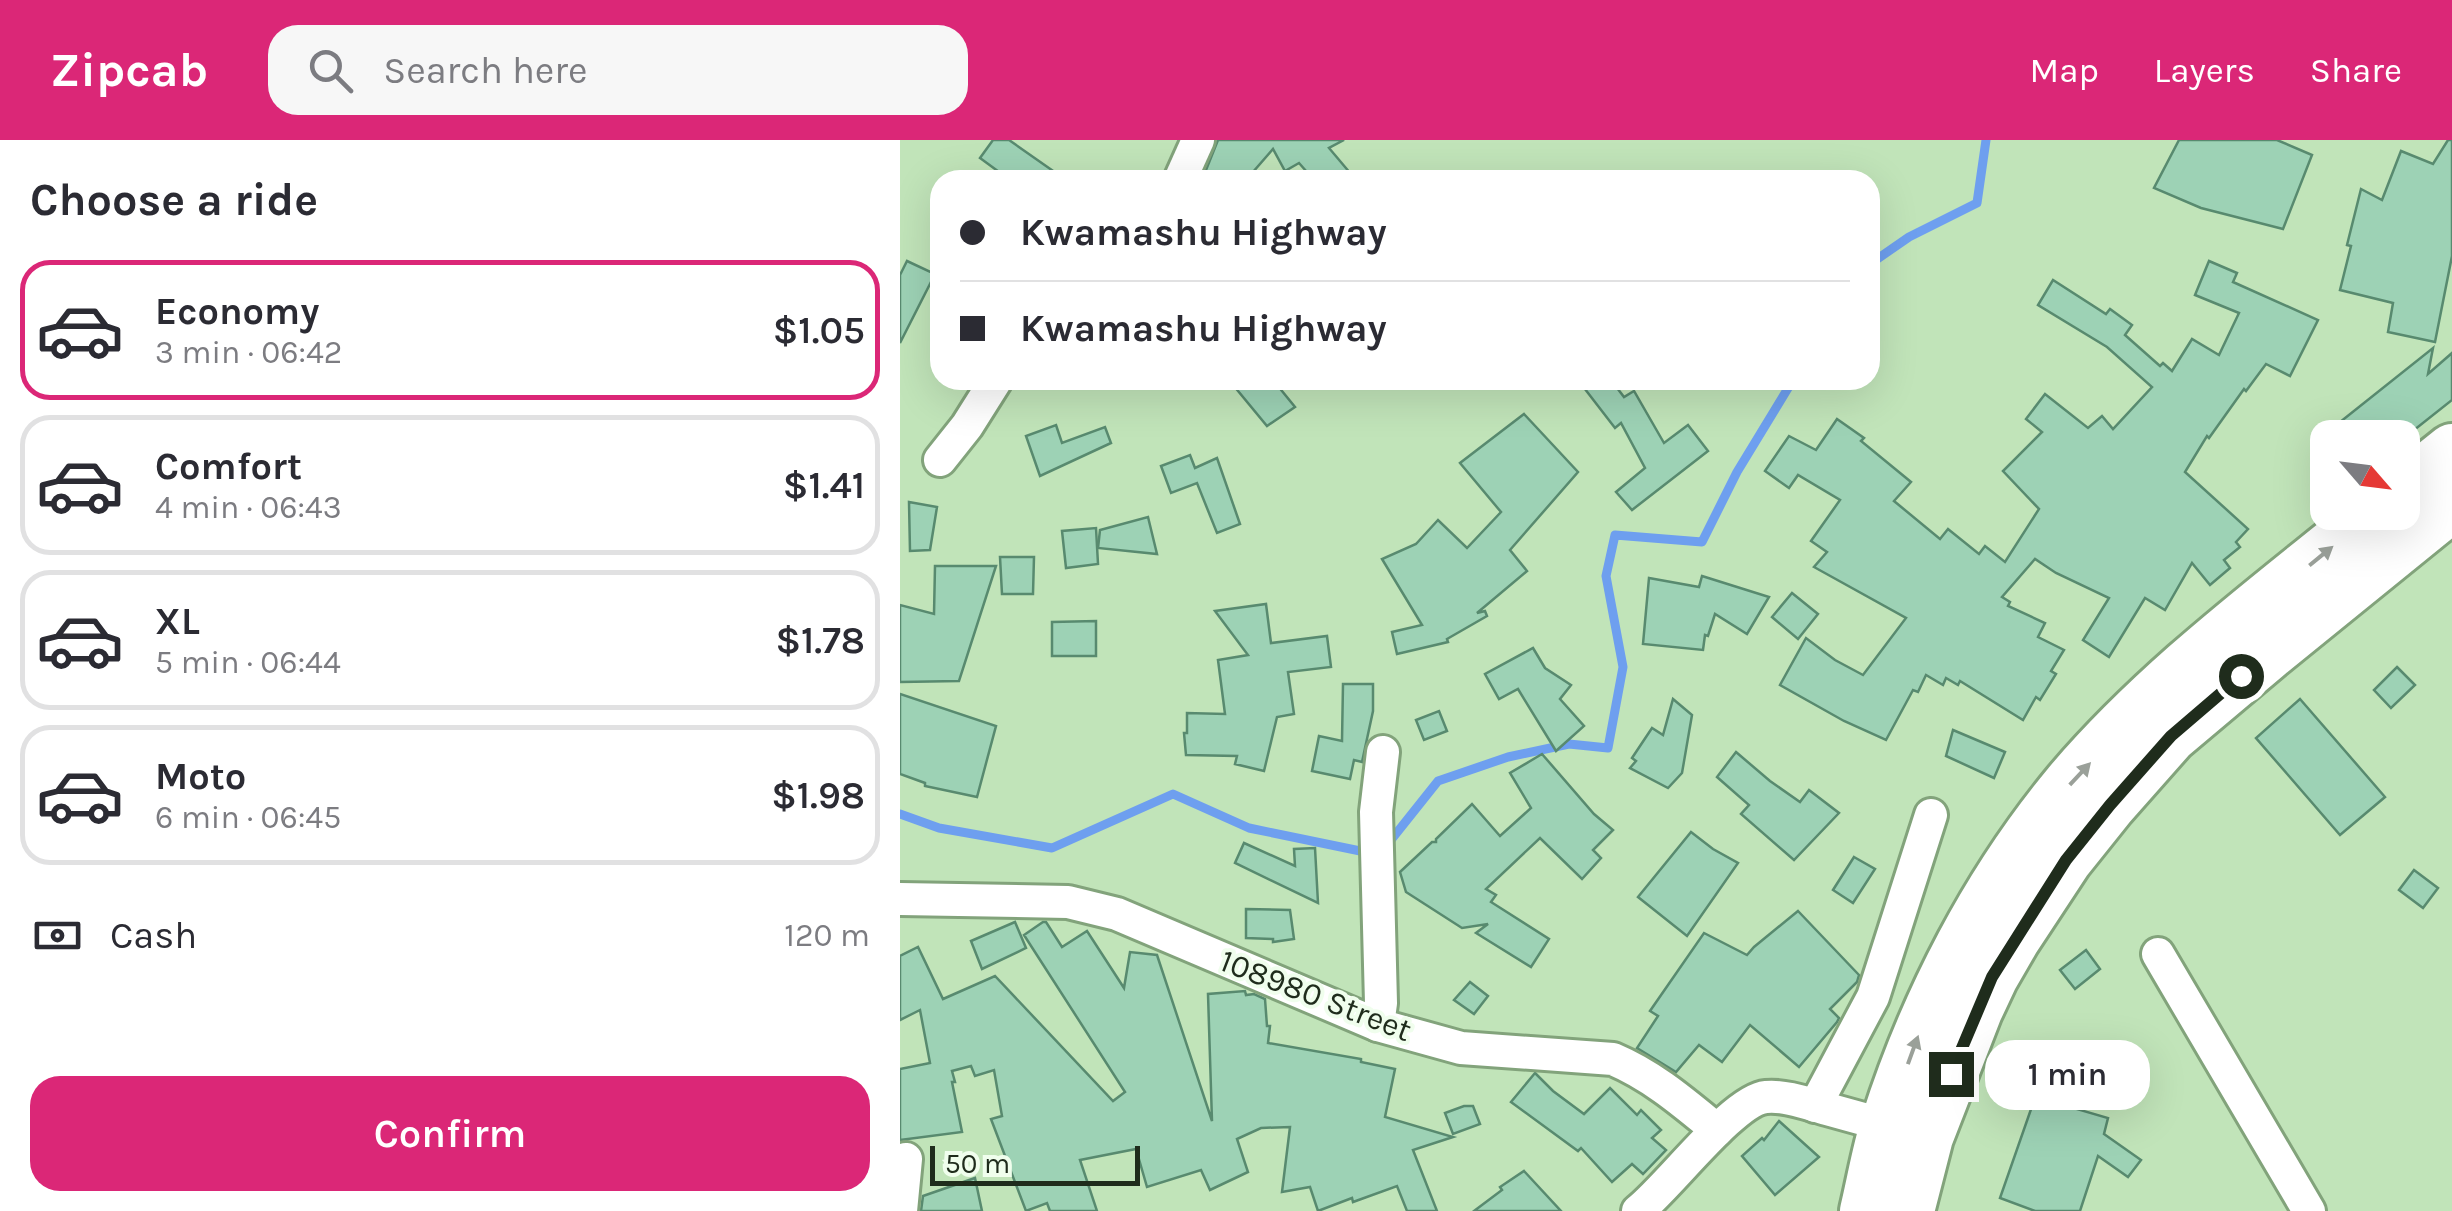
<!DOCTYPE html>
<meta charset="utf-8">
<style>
body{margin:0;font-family:Karla,sans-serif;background:#f7f7f7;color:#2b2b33;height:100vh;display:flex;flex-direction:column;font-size:38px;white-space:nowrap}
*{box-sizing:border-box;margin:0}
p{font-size:32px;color:#7c7c81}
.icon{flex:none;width:55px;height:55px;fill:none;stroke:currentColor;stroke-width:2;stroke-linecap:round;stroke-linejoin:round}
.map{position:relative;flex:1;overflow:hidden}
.sheet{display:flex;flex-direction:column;background:#fff;width:900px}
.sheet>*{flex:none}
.top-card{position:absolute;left:30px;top:30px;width:950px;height:220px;border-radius:30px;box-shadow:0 10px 40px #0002;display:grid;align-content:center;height:220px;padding:0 30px;background:#fff}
.needle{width:65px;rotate:118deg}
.controls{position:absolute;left:1410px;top:280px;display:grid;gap:20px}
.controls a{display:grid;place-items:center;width:110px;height:110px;border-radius:20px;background:#fff;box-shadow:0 10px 40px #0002;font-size:50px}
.scale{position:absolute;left:30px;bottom:25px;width:210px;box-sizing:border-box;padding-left:10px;border:5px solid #1f2c1c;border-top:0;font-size:28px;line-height:35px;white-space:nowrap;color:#1f2c1c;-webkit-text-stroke:8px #f0feed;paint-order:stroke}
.end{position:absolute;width:45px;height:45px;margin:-22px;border:12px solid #1f2c1c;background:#fff;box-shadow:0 0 0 5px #fff}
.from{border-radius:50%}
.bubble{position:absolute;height:70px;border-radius:30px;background:#fff;box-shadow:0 10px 40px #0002;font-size:32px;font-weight:600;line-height:70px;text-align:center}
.top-card b{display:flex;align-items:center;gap:35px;height:95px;font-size:38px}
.top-card b+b{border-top:2px solid #e1e1e2}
.top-card i{width:25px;height:25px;background:#2b2b33}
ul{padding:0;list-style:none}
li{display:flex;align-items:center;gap:30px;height:140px;margin:0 20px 15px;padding:0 10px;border:5px solid #e1e1e2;border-radius:30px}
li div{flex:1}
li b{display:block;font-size:38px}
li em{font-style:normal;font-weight:600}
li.selected{border-color:#db2777}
li>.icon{width:90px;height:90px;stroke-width:1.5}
h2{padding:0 30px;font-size:45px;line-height:120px}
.pay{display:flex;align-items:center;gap:25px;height:110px;padding:0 30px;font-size:38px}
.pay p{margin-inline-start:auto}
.primary-button{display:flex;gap:20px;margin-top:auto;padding:20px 30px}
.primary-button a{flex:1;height:115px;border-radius:30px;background:#db2777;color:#fff;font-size:40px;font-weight:600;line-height:115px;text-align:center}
header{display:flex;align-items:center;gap:60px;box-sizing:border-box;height:140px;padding:0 50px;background:#db2777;color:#fff}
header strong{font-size:48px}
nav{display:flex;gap:55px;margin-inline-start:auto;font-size:35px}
.search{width:700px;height:90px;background:#f7f7f7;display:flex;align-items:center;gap:25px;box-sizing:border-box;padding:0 35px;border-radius:30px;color:#7c7c81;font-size:38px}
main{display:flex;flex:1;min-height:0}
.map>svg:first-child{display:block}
</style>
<header>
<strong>Zipcab</strong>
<div class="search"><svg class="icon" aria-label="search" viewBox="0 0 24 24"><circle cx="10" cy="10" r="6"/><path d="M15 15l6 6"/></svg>Search here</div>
<nav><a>Map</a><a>Layers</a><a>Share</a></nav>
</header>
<main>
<section class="sheet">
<h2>Choose a ride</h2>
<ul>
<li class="selected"><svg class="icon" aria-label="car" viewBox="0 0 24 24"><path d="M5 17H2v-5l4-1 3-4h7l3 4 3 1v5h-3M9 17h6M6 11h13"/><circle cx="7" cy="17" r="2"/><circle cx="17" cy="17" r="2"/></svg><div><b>Economy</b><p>3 min · 06:42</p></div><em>$1.05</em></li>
<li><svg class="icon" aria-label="car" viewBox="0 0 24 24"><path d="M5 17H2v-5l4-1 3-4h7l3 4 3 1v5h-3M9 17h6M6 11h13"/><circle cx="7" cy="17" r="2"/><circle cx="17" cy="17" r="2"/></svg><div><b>Comfort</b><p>4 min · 06:43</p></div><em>$1.41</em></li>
<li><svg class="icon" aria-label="car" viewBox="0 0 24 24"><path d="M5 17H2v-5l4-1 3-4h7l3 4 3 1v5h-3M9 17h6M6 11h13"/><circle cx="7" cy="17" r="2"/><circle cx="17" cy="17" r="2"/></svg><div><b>XL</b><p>5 min · 06:44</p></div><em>$1.78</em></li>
<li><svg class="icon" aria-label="car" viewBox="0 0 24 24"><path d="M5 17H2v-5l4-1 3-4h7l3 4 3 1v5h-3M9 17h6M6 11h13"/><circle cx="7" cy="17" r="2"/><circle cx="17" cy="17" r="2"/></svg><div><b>Moto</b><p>6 min · 06:45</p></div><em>$1.98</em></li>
</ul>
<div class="pay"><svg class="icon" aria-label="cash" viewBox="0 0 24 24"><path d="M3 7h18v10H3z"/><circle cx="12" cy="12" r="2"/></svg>Cash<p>120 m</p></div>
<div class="primary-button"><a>Confirm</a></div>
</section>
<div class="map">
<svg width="1552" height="1071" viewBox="0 0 1552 1071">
<rect width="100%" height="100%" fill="#c1e4b9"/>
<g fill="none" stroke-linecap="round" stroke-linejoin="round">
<g stroke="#6e9fef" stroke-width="9">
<polyline points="970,124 1009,97 1077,63 1086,0"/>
<polyline points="0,674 39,688 152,708 273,654 349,688 470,713"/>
<polyline points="487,705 538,641 608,617 669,604 708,608 723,527 706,436 715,395 802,402 837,332 893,240"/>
</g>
</g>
<g fill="#9dd2b5" stroke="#588a6f" stroke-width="2.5">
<polygon points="93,0 109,0 166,40 110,40 80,18"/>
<polygon points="318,0 444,0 429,8 456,40 414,40 399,23 385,31 373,9 346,40 310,40 304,35"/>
<polygon points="1279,0 1377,0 1412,15 1383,89 1301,68 1254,48"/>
<polygon points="1548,0 1552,0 1552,116 1535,202 1488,192 1493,163 1440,150 1451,106 1447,105 1461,49 1482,60 1501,11 1533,24"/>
<polygon points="7,121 35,134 0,203 0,135"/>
<polygon points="1309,121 1337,133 1333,142 1418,180 1390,236 1366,224 1346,251 1344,249 1309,298 1307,296 1285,332 1348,389 1336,402 1340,407 1324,420 1330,428 1310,445 1292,423 1265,470 1245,458 1209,517 1183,500 1209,458 1156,433 1135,419 1102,457 1110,462 1108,466 1145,483 1138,497 1164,510 1151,531 1156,534 1140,560 1136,557 1123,580 1060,541 1058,545 1046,538 1043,545 1026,535 1018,552 1013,550 986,600 944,581 880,545 906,498 935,520 963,535 1006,478 914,427 927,412 911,401 940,360 898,335 889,348 865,331 889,296 916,310 937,279 964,298 961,301 1011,342 994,361 1040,399 1048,389 1079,414 1085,406 1105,422 1139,369 1103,331 1142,292 1126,279 1145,254 1188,288 1202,276 1213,289 1252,247 1207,207 1138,165 1153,140 1206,174 1210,169 1232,185 1225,195 1260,226 1263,223 1272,231 1292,199 1319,215 1339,173 1295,155"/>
<polygon points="1533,208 1528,234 1552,213 1552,260 1504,298 1420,298"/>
<polygon points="329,240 373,240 395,267 367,286"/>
<polygon points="678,240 711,240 724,257 734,251 764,303 788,285 808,311 732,370 716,352 745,328 721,283 715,288"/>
<polygon points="624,274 678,332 610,410 627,431 577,473 585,471 587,476 547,499 548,502 497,514 492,492 522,485 482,419 516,404 538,380 567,408 601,372 560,323"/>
<polygon points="156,285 162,303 205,287 211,303 140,336 126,296"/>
<polygon points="290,315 295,328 317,318 340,384 317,393 297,343 271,353 261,326"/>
<polygon points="9,362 37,367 30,410 10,411"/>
<polygon points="248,377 257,414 198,408 200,390"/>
<polygon points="196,388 198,424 166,428 162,391"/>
<polygon points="100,417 134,417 133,454 102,454"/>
<polygon points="35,426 96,426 59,541 0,542 0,465 34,474"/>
<polygon points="802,436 869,457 847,494 815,474 808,496 805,495 803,510 743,504 749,438 799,447"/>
<polygon points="892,453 918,474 898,499 872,477"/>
<polygon points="366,464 371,503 427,496 431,527 388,532 394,574 377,577 364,631 335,624 337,616 286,615 284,593 287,593 287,573 325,574 318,520 348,515 315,471"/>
<polygon points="196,481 196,516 152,516 152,482"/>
<polygon points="633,508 645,528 671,545 660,559 684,586 656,611 618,549 599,559 585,534"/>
<polygon points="1497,527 1515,545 1491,568 1474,550"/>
<polygon points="443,544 473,544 473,571 462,622 454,620 450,639 412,631 419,596 442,601"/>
<polygon points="0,554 96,586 77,657 25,646 25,643 0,634"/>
<polygon points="773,559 792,575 782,633 768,648 730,628 736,621 732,618 752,588 763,595"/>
<polygon points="1400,559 1485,657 1440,695 1356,598"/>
<polygon points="539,571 547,591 524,600 516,580"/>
<polygon points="1053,590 1105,612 1094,638 1046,616"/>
<polygon points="836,612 870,641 900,662 909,650 939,673 894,720 841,674 849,665 817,637"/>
<polygon points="642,614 694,674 713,690 693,710 701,718 682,739 640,698 586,749 596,755 591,762 649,799 631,827 576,793 588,784 562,788 506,752 500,732 532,702 536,702 536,699 572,664 600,696 631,668 610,633"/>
<polygon points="791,692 813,709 838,723 787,796 738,757"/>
<polygon points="344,703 395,726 394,709 415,708 418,763 335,723"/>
<polygon points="954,717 975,729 953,763 933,750"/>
<polygon points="1514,730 1538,748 1523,768 1499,750"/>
<polygon points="346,769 390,770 394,799 373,802 373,799 346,798"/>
<polygon points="898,771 959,835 957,842 930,869 939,878 937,882 899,927 850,885 822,922 799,905 776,932 737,908 758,876 750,871 804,793 847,815 854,807"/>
<polygon points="115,782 126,808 82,829 71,801"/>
<polygon points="143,782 146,782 162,807 187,791 224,848 230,812 257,815 312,981 308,854 345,851 346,855 354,854 365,859 367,886 370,886 368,903 461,919 461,922 495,929 485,977 553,997 513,1010 537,1071 507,1071 497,1046 453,1062 452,1058 418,1071 410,1047 382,1052 390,987 361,988 337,999 348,1032 310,1050 301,1030 247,1047 236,1009 180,1020 197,1071 150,1071 147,1063 126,1071 91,979 102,976 94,930 75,936 71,926 52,931 55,942 52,942 62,992 0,1000 0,929 30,923 20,870 0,880 0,816 18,807 43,859 95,836 213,961 225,952 124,795"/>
<polygon points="1186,810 1200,829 1175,849 1160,830"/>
<polygon points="570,842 588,856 574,874 554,860"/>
<polygon points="635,933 653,951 684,974 710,948 737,975 741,970 761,990 752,998 766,1010 743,1034 732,1024 712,1042 681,1008 678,1011 611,962"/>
<polygon points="1137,952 1164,962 1163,965 1208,978 1204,994 1241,1020 1228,1037 1198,1016 1180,1071 1135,1071 1100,1058"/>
<polygon points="564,966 573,966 580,984 553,994 545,973"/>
<polygon points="879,981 919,1017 875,1055 842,1016 862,998 864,1000"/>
<polygon points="624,1031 661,1071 574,1071 602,1050 600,1047"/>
<polygon points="75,1038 82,1071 21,1071 23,1056"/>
</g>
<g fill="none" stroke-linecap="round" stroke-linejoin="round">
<defs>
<g id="minor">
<polyline points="280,40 298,0"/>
<polyline points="40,320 67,286 96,240"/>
<path d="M 0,759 L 168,762 L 217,774 L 478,885 L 561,908 L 713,919 C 753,936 784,963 817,990"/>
<polyline points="1258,814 1409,1071"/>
<polyline points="478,885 481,863 476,672 483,612"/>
<polyline points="915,966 973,857 1031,675"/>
<polyline points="1,1071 6,1019"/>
<path d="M 738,1071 C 768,1048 833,960 866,957 C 885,955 909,964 927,969 C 953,976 978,983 1003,990"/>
</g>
<g id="primary">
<polyline points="1502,350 1552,310"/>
<path d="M 966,1071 C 973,1042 978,1011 987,983 C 1026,861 1087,743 1169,644 C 1257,540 1369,458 1474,372"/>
<polyline points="1008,1071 1027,997 1076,871 1092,837 1114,799 1166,720 1210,665 1271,596 1366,516 1552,365"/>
</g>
</defs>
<use href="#minor" stroke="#82a37b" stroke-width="38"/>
<use href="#primary" stroke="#82a37b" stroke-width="58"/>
<use href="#minor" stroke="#fff" stroke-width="32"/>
<use href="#primary" stroke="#fff" stroke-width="52"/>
</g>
<defs><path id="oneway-solid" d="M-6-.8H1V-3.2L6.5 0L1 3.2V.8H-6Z" transform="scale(2.5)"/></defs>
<g fill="#9aa099">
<use href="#oneway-solid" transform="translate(1421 416) rotate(-39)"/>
<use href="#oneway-solid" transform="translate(1180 634) rotate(-47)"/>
<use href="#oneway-solid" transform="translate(1013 910) rotate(-70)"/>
</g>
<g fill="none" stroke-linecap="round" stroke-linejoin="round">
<polyline stroke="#1f2c1c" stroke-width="12" points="1051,934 1092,837 1166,720 1210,665 1271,596 1341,536"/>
</g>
<g text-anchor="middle" stroke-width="8" stroke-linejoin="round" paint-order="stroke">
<g font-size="32" fill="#1f2c1c" stroke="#f0feed">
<text transform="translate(416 855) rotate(21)" y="11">108980 Street</text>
</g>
</g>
</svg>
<div class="controls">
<a><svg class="needle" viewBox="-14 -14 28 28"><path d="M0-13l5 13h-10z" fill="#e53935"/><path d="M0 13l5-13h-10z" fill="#7c7c81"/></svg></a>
</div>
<div class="scale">50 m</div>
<i class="end from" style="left:1341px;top:536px"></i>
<i class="end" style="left:1051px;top:934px"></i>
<div class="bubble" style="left:1085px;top:900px;width:165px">1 min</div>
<div class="top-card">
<b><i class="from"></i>Kwamashu Highway</b>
<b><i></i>Kwamashu Highway</b>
</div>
</div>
</main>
